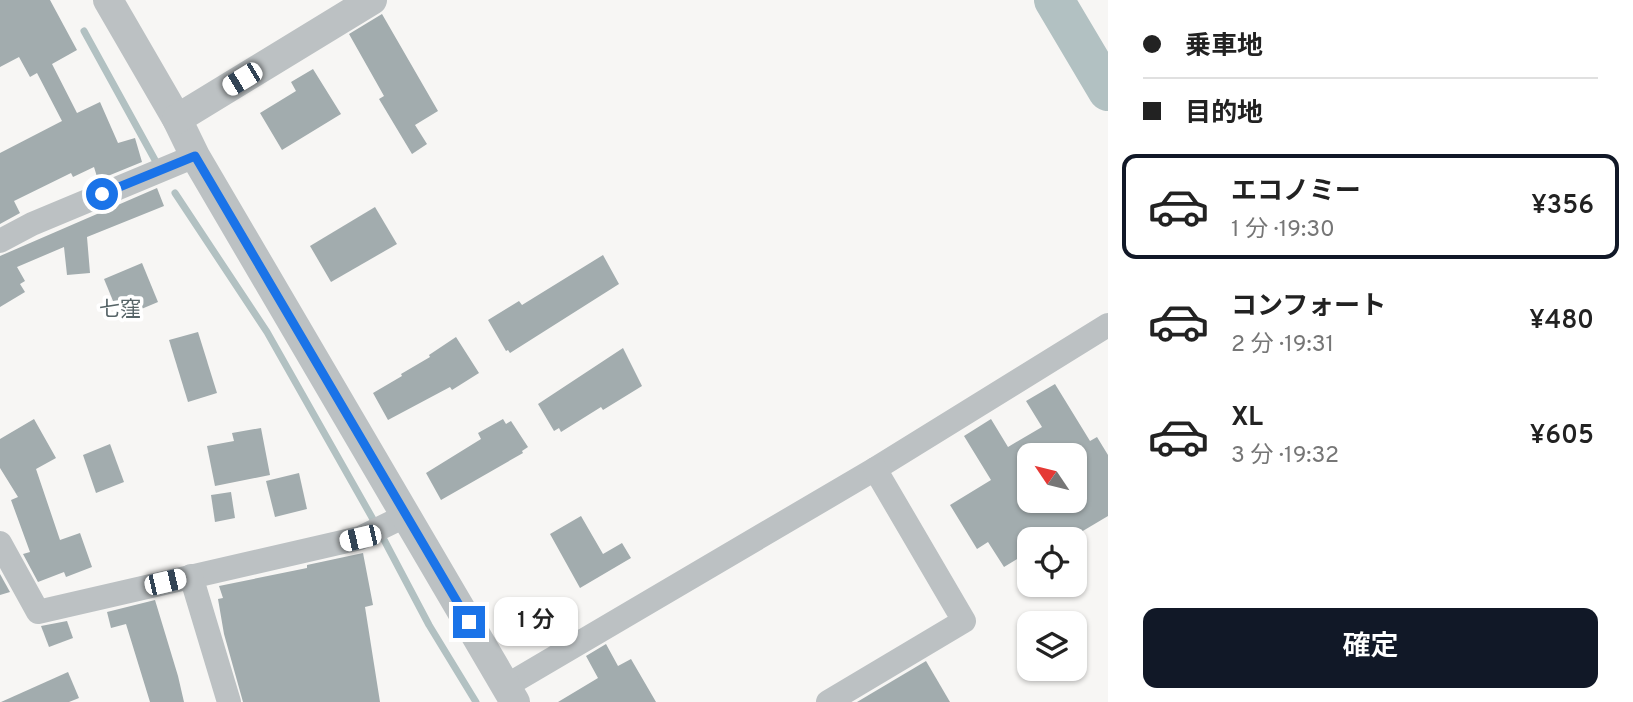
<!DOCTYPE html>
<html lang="ja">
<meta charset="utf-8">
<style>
body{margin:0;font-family:Overpass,"Noto Sans JP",sans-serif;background:#f2f2f2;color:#222;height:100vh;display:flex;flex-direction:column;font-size:26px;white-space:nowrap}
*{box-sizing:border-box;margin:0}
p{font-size:23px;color:#767676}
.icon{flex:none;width:38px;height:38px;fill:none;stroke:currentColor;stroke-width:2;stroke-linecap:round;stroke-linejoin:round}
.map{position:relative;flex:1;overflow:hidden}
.sheet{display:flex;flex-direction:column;background:#fff;width:525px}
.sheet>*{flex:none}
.guide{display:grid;align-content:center;height:154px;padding:0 35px;background:#fff}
.needle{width:46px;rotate:305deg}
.fabs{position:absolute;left:1017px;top:443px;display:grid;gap:14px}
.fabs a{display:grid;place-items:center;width:70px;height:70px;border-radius:14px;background:#fff;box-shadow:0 2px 5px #0004;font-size:35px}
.end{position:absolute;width:32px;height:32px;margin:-16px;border:9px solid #1a73e8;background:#fff;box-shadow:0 0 0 4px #fff}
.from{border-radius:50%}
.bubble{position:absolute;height:49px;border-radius:14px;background:#fff;box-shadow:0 2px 5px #0004;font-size:23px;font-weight:600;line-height:49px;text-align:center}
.car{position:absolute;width:21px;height:42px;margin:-21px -10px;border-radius:9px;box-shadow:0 0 5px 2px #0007;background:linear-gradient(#fff 24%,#345 0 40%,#fff 0 76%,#345 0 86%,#fff 0)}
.guide b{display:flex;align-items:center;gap:24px;height:66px;font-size:26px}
.guide b+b{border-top:2px solid #e0e0e0}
.guide i{width:18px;height:18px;background:#222}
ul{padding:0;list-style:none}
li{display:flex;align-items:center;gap:21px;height:105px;margin:0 14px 10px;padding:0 21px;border:4px solid transparent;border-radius:14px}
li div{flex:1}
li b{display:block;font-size:26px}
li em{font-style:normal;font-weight:600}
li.active{border-color:#111827}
li>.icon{width:63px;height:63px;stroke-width:1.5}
.primary-button{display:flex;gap:14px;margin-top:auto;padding:14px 35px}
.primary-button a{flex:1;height:80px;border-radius:14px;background:#111827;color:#fff;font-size:28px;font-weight:600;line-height:80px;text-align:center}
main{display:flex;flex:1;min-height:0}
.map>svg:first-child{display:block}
</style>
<main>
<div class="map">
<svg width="1108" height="702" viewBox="0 0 1108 702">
<rect width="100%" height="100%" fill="#f7f6f4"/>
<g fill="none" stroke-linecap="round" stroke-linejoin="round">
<g stroke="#b2c1c2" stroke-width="7">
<polyline points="84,31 155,160"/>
<polyline points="175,193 267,332 374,521"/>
<polyline points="382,536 429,625 476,702"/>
</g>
<polyline stroke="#b2c1c2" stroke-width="40" points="1054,0 1108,91"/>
</g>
<g fill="#a2acae" fill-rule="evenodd">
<polygon points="0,0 50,0 77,50 52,64 77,113 100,102 118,143 135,138 142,162 98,180 94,167 73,177 71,173 14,201 20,213 0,224 0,153 62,121 37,73 30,77 19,57 0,67"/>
<polygon points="382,14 438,111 415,125 427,144 412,154 379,99 384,96 349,34"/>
<polygon points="313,69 341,114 282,150 260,113 296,91 291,82"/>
<polygon points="157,188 164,206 87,237 90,273 67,275 64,247 17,267 25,281 20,284 25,292 0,307 0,256"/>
<polygon points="375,207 397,244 331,282 310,246"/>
<polygon points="603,255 619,284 510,353 508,350 506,351 488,320 519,301 522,305"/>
<polygon points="142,263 158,302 120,318 104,279"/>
<polygon points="198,332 217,393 188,402 169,340"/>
<polygon points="456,337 479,373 452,390 450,387 388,420 373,393 402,376 401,374 430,357 429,355"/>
<polygon points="623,348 642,386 603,410 601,407 561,432 559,428 554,431 538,404"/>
<path d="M 1055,384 L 1090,441 L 1097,437 L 1108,455 L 1108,516 L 1071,538 L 1066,529 L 1050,539 L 1029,539 L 1029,552 L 1004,567 L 988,542 L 977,549 L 950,505 L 991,480 L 964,436 L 991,419 L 1008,447 L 1042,427 L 1026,401 ZM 1029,455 L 1074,455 L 1074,500 L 1029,500 Z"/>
<polygon points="34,419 56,458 36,469 60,540 80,533 92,567 66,577 64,572 38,582 23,554 30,552 11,500 18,497 0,468 0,439"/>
<polygon points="503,419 506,424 511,421 528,447 522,451 523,453 441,500 426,473 481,439 478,433"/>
<polygon points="261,428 270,475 215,486 207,446 234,441 232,433"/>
<polygon points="110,444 124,482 96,493 83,455"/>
<polygon points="299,473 307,509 275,517 266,481"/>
<polygon points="231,492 235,518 215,522 211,495"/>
<polygon points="581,516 603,554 622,543 631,558 580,588 550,534"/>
<polygon points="363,553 373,605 365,607 380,702 243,702 224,634 218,599 223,598 219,586 307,568 307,565"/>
<polygon points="0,574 10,592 0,595"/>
<polygon points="155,600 178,676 184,702 150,702 126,624 111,628 107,612"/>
<polygon points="67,621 73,638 49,647 41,626"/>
<polygon points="606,644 618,666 631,659 656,702 558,702 598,678 586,656"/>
<polygon points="926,661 950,702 857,702"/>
<polygon points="68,672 79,698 69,702 1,702"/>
</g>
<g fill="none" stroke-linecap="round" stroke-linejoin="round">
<g stroke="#bcc1c3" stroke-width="24">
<polyline points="0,241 32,224 195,156"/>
<polyline points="0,543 38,612 360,538 407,515"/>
<polyline points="191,576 229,702"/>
<polyline points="506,686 875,469 1108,325"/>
<polyline points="828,702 964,621 875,469"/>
</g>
<g stroke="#bcc1c3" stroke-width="30">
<polyline points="108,0 177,119 195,156 515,702"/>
<polyline points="177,119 372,0"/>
</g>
</g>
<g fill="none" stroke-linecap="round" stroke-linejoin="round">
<polyline stroke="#1a73e8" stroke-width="9" points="102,194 195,156 469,622"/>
</g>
<g text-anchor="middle" stroke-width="7" stroke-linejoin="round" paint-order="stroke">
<g font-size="21" fill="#566467" stroke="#fff">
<text x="120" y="316">七窪</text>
</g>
</g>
</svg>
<div class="fabs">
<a><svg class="needle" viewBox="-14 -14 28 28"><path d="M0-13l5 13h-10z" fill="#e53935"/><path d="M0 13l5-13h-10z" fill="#767676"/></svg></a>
<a><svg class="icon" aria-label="locate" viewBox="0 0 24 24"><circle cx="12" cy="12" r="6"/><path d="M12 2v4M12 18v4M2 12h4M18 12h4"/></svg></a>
<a><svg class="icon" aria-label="layers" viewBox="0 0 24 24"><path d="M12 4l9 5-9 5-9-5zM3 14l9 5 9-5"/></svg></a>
</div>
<i class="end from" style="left:102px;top:194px"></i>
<i class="end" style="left:469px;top:622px"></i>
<div class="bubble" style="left:494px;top:597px;width:84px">1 分</div>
<i class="car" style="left:242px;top:79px;rotate:239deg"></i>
<i class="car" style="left:360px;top:538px;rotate:257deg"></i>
<i class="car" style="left:165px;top:582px;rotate:77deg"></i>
</div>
<section class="sheet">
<div class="guide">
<b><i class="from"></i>乗車地</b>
<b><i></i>目的地</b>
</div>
<ul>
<li class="active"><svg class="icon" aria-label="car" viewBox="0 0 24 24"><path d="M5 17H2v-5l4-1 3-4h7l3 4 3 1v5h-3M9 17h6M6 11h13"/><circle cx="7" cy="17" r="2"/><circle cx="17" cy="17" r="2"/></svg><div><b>エコノミー</b><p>1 分 · 19:30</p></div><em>¥356</em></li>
<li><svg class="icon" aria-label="car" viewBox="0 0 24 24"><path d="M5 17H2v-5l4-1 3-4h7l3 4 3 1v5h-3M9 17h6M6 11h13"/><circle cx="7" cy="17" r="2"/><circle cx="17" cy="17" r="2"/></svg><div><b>コンフォート</b><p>2 分 · 19:31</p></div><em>¥480</em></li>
<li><svg class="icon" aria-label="car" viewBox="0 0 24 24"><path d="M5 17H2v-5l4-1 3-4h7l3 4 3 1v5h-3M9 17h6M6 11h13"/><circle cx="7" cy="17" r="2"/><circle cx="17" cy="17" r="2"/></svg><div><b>XL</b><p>3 分 · 19:32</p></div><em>¥605</em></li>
</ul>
<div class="primary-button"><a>確定</a></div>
</section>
</main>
